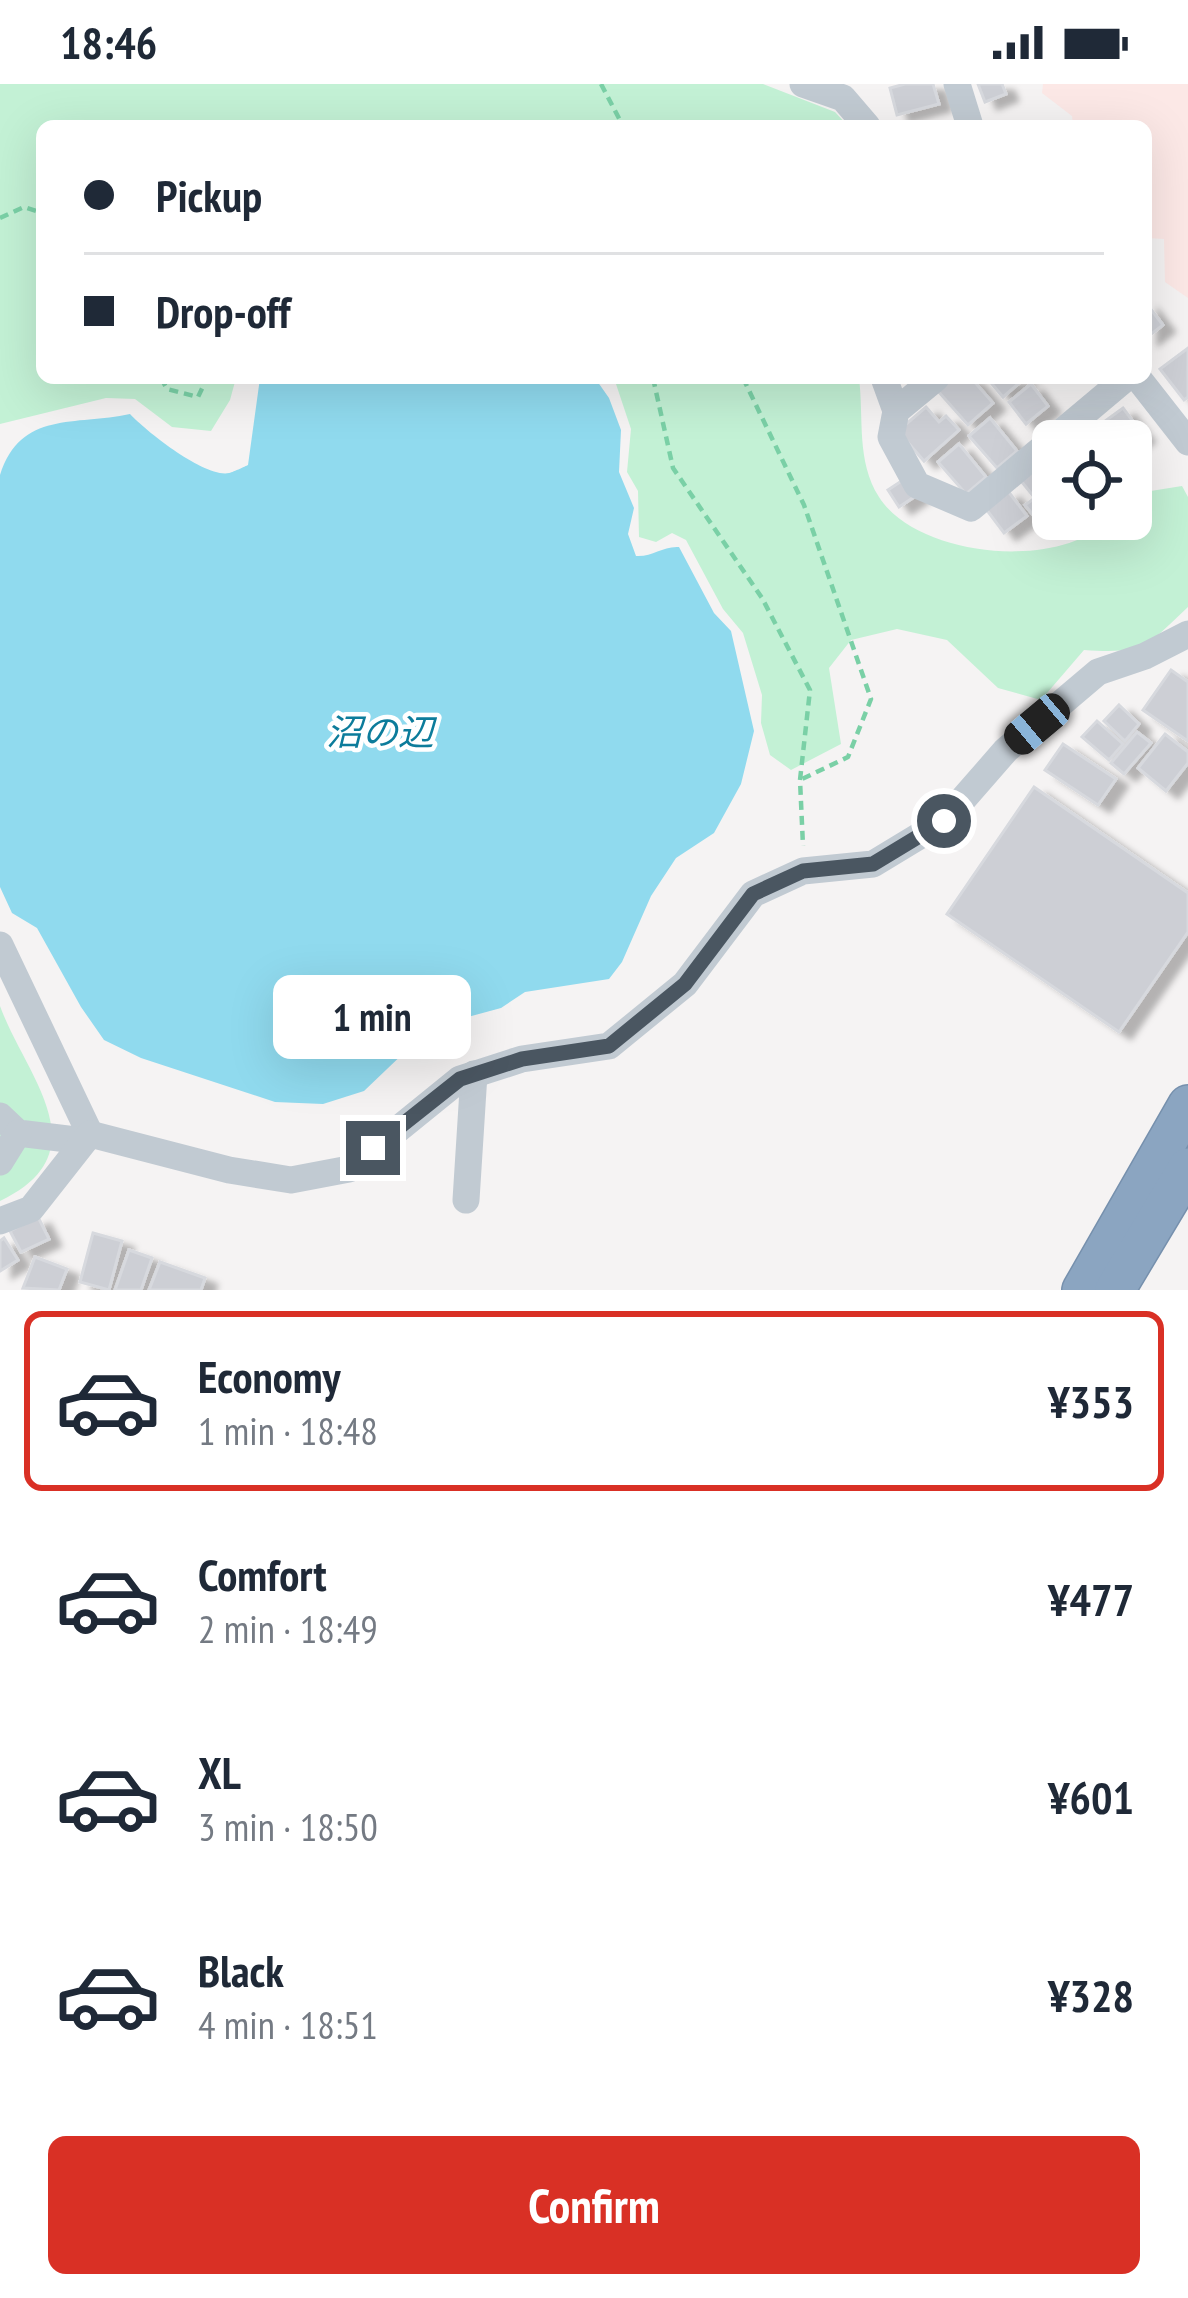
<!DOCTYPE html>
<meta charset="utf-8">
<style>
body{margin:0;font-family:"PT Sans Narrow","Noto Sans JP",sans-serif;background:#f6f6f7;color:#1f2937;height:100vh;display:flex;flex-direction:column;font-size:45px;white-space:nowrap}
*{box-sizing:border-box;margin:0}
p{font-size:39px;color:#747a83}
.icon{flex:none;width:66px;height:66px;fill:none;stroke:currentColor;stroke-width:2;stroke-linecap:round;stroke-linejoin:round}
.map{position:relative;height:1206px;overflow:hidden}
.details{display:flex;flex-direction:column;background:#fff;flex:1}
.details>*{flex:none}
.guide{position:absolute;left:36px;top:36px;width:1116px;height:264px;border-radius:18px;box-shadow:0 12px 48px #0002;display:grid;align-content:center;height:264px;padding:0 48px;background:#fff}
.tools{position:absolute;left:1032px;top:336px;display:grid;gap:24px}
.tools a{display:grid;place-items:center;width:120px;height:120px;border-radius:18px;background:#fff;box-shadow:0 12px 48px #0002;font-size:60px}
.end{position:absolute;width:54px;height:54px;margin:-27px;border:15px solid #4a5661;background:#fff;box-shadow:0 0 0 6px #fff}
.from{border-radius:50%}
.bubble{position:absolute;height:84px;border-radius:18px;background:#fff;box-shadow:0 12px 48px #0002;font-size:39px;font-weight:600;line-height:84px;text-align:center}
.car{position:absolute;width:36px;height:72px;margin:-36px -18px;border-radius:15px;box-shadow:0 0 9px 3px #0007;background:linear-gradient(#222 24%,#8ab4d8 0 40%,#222 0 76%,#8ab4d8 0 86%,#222 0)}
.guide b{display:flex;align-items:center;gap:42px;height:114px;font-size:45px}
.guide b+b{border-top:3px solid #e0e1e3}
.guide i{width:30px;height:30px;background:#1f2937}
ul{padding:21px 0 0;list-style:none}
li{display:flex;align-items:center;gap:36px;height:180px;margin:0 24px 18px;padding:0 24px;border:6px solid transparent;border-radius:18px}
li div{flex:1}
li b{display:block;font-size:45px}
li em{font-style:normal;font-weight:600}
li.active{border-color:#d93025}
li>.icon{width:108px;height:108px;stroke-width:1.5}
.primary-button{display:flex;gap:24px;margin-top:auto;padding:24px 48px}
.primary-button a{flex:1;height:138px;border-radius:18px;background:#d93025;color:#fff;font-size:48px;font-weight:600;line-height:138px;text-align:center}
.status{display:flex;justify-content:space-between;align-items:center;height:84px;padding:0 60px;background:#fff;direction:ltr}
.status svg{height:33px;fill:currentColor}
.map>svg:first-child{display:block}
</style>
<div class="status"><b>18:46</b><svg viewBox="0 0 49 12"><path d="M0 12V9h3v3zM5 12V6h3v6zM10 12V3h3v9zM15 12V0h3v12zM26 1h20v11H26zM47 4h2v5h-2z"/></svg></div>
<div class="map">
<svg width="1188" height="1206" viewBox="0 0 1188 1206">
<defs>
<filter id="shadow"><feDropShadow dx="12" dy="7" stdDeviation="3" flood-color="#0004"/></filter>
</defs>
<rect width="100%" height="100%" fill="#f5f3f3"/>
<polygon fill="#fce8e6" points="1043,0 1188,0 1188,214 1165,198 1164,155 1146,154 1146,42 1073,42 1072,32 1042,9"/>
<g fill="#c3f1d5">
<polygon points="0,0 763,0 835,28 848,42 42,42 42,294 236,294 230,316 211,347 172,343 135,315 106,314 0,340"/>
<path d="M 614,294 L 859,294 C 864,334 856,377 879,413 C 918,474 1061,487 1109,435 L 1131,435 L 1132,410 L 1182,402 L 1188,413 L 1188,523 C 1146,563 1143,570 1084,566 L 1041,616 L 998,604 L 947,556 L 897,545 L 851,556 L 829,584 L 841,660 L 791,686 L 770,671 L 761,639 L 762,611 L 743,549 L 723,525 L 686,456 L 672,449 L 656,458 L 639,453 L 638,407 L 627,388 L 631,345 Z"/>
<path d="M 0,922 C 25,991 103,1068 0,1117 Z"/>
</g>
<path fill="#90daee" d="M 260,294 L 595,294 L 609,314 L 621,346 L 619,388 L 634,424 L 628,450 L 636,472 C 653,473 662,462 679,463 L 714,529 L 731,547 L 754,647 L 741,700 L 714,749 L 676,774 L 651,812 L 622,878 L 609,895 L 525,908 L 501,924 L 431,943 L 364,1007 L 323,1020 L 275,1018 L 141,974 L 104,956 L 81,923 L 37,844 L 12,829 L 0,803 L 0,391 C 21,326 75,342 130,330 C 147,348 205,394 229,389 C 231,389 246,382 248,381 Z"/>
<g fill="#cdcfd5" stroke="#d7d9de" stroke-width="3" filter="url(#shadow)">
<polygon points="905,0 933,0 939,20 897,31 890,4"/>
<polygon points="978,0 1002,0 1006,10 985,18"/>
<polygon points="1146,219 1163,241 1146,254"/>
<polygon points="1188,264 1188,313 1184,316 1160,285"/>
<polygon points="951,294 971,294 993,319 968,341 937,306"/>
<polygon points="987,294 1025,294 1003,313"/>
<polygon points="1031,300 1048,322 1026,340 1009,318"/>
<polygon points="926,323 939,338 946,332 959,346 924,377 898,347"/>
<polygon points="1123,324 1143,351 1131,360 1114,357 1101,340"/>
<polygon points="990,334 1017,367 997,384 969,352"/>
<polygon points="959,360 986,393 966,410 938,378"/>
<polygon points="1043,379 1053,392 1053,418 1034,432 1025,421 1035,414 1021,397"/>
<polygon points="906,394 917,411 899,423 888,406"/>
<polygon points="1008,407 1027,432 1004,449 986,425"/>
<polygon points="1171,586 1188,598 1188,657 1143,626"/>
<polygon points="1119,621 1139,640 1125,657 1104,637"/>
<polygon points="1097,637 1123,660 1109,676 1082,653"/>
<polygon points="1137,648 1151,659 1124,690 1111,679"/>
<polygon points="1165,650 1188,668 1188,679 1166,707 1138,684"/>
<polygon points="1063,660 1116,695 1098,721 1045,686"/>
<polygon points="1034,703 1188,809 1188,848 1119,948 947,830"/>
<polygon points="38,1133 49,1155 21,1168 10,1147"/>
<polygon points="93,1149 122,1157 109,1206 80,1198"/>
<polygon points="4,1154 18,1176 0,1187 0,1157"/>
<polygon points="129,1166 152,1174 141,1206 115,1206"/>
<polygon points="35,1173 67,1185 59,1206 23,1204"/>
<polygon points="160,1178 205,1194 201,1206 149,1206"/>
</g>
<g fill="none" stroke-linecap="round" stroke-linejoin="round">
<defs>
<g id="highway">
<polyline points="1082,1206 1188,1021"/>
<polyline points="1115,1206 1188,1084"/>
</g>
</defs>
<use href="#highway" stroke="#7690ad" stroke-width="42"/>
<g stroke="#7ad0a6" stroke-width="4.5" stroke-dasharray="9 6" stroke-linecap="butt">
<polyline points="601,0 623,42"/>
<polyline points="349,42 350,42"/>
<polyline points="0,134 24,123 42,129"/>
<polyline points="161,294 167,305 198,313 207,294"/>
<polyline points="653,294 673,384 762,514 810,606 800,696 803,762"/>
<polyline points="743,294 804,421 871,615 848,673 800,696"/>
</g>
<g stroke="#c1cad2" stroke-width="27">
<polyline points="803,0 843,14 867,42"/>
<polyline points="957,0 970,42"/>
<polyline points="884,294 896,327"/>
<polyline points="936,294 896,327 891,353 917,401 971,424 1126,294"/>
<polyline points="1138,294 1188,358"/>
<polyline points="0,861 90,1050"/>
<polyline points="0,1032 18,1049 84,1057"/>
<polyline points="0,1078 18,1049"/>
<polyline points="466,1116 474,990"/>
<polyline points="0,1137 31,1125 90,1050 229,1086 291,1096 349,1085 460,995 522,975 609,962 685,900 753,810 803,787 873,780 944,737 1006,666 1098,588 1145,572 1188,550"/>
</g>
<use href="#highway" stroke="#8ba5c1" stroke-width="39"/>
</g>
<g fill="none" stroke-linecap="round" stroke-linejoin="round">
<polyline stroke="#4a5661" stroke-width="15" points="373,1064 460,995 522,975 609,962 685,900 753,810 803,787 873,780 944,737"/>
</g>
<g text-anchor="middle" stroke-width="9" stroke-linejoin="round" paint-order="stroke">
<g font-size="36" font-style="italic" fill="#0c7c9b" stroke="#fff">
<text x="380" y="661">沼の辺</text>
</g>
</g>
</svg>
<div class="tools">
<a><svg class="icon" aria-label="locate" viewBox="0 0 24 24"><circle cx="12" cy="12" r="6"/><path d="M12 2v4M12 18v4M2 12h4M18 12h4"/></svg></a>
</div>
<i class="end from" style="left:944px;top:737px"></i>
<i class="end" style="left:373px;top:1064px"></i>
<div class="bubble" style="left:273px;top:891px;width:198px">1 min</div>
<i class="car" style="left:1037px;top:640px;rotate:230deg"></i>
<div class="guide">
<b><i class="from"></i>Pickup</b>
<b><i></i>Drop-off</b>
</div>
</div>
<section class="details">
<ul>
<li class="active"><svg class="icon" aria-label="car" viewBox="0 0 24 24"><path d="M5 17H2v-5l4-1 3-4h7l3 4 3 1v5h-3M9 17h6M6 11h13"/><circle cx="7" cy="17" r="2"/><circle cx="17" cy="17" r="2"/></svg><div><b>Economy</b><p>1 min · 18:48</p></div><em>¥353</em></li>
<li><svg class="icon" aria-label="car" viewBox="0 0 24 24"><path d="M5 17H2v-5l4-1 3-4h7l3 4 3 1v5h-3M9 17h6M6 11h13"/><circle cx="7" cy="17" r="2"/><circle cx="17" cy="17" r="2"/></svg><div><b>Comfort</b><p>2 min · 18:49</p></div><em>¥477</em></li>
<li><svg class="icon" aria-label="car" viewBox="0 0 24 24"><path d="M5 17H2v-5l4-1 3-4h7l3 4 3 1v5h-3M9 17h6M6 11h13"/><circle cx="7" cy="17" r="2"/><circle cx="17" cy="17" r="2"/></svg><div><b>XL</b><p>3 min · 18:50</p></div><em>¥601</em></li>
<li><svg class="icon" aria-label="car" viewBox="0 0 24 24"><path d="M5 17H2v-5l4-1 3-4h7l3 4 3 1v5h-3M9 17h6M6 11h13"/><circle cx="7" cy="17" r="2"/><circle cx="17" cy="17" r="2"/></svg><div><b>Black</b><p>4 min · 18:51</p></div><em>¥328</em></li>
</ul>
<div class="primary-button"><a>Confirm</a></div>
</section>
